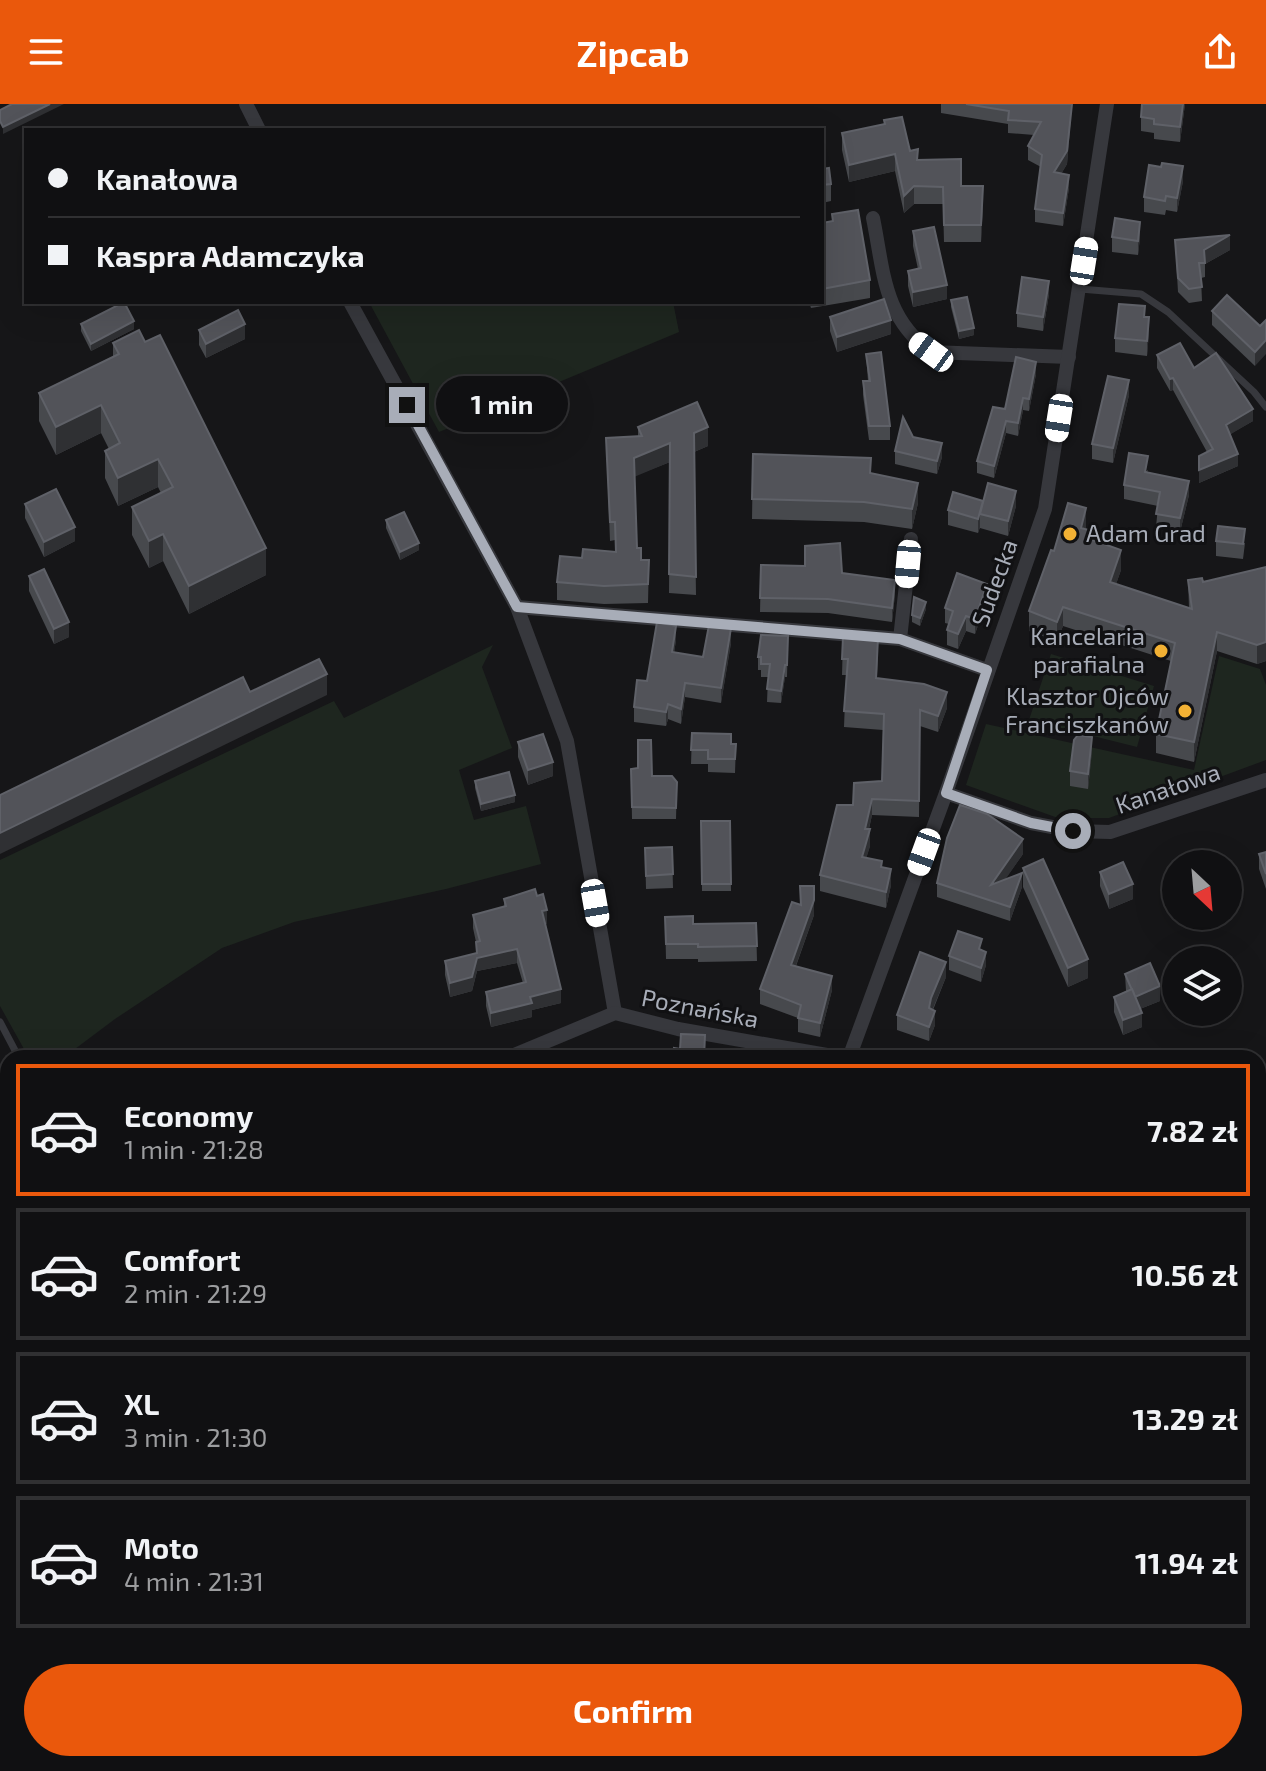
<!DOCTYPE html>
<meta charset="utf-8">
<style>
body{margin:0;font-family:"Exo 2",sans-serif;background:#1e1e20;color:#f1f3f6;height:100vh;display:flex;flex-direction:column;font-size:30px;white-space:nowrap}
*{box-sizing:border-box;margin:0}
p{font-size:26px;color:#9c9d9f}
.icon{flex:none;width:44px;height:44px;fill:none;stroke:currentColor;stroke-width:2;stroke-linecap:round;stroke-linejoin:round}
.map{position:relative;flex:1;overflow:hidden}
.drawer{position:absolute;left:0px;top:946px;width:1266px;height:722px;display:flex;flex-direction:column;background:#101012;border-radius:24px 24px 0 0;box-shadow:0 8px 32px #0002,0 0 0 2px #303032}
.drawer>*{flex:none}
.top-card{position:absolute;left:24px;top:24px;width:800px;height:176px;border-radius:0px;box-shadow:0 8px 32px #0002,0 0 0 2px #303032;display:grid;align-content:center;height:176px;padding:0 24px;background:#101012}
.needle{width:52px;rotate:154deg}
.fabs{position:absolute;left:1162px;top:746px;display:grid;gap:16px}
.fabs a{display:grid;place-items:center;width:80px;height:80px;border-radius:50%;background:#101012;box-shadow:0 8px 32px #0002,0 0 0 2px #303032;font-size:40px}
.end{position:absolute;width:36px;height:36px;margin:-18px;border:10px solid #a8adb8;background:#111;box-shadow:0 0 0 4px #111}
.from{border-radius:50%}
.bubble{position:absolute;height:56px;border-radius:28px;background:#101012;box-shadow:0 8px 32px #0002,0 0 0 2px #303032;font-size:26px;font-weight:700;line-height:56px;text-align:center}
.car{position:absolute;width:24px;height:48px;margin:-24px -12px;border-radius:10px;box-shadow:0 0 6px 2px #0007;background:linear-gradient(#fff 24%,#345 0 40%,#fff 0 76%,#345 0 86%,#fff 0)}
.top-card b{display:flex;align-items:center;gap:28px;height:76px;font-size:30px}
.top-card b+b{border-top:2px solid #303032}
.top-card i{width:20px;height:20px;background:#f1f3f6}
ul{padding:14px 0 0;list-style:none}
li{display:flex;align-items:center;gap:24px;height:132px;margin:0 16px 12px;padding:0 8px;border:4px solid #303032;border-radius:0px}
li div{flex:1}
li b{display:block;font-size:30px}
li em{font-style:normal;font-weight:700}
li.selected{border-color:#ea580c}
li>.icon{width:72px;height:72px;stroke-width:1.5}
.button{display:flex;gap:16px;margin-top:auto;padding:16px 24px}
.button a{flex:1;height:92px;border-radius:48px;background:#ea580c;color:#fff;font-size:32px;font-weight:700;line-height:92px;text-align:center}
header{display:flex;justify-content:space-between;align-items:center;height:104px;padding:0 24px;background:#ea580c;color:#fff;font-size:36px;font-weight:700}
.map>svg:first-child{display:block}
</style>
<header><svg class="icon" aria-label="menu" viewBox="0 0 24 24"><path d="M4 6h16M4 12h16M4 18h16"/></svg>Zipcab<svg class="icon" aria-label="share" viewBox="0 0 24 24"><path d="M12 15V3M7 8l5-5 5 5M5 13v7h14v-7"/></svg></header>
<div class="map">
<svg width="1266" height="1667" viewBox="0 0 1266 1667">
<rect width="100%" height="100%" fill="#161618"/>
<g fill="#1e261f">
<polygon points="369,198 673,198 679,228 439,328"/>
<polygon points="493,541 482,563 512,644 459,666 474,716 526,702 541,760 446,785 294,818 222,844 115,915 63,954 29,954 0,902 0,756 334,597 344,614"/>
<polygon points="1051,550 1154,582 1137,643 1029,616"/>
<polygon points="1219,552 1260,565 1266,581 1266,656 1109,714 1058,714 966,681 986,620 1194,666"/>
<polygon points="1266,1308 1266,1394 1258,1396 1258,1309"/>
</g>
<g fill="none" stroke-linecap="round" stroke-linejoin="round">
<g stroke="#37383d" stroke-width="7">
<polyline points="1080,185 1141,190 1168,208 1254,288 1266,303"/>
<polyline points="0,918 19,954"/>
</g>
<g stroke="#37383d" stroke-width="14">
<polyline points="246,0 259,26"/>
<path d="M 873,114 C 884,168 883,213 931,248 L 1069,253"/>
<polyline points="350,198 517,503 567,637 615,909"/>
<polyline points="517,503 900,535 987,566"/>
<polyline points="900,535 911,435"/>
<polyline points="946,689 1031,719 1073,727 1110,728 1266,676"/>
<polyline points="507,954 615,909 678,925 844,954"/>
<polyline points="849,954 946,689 1045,405 1107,0"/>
<polyline points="0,1303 8,1295"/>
<polyline points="558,1667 563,1660"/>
</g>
<g stroke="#45474d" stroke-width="22">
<polyline points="1258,1569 1266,1567"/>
<polyline points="954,1667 963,1660"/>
<polyline points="1001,1667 1012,1660"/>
</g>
<polyline stroke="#4a4c52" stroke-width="6" stroke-dasharray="10 8" stroke-linecap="butt" points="1050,1666 1121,1667"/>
</g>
<g fill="#47494d">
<polygon points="941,0 1072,0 1067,60 1061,70 1069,84 1063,122 1035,118 1035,105 1041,63 1028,56 1028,42 1034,31 1008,29 1008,20 941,9"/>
<polygon points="1185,0 1180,38 1154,35 1154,29 1141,27 1141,13"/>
<polygon points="884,16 917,56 961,82 983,100 981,138 944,138 943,100 914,100 904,109 895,67 849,78 842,46 842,29 884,20"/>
<polygon points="1161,63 1183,77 1177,108 1166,106 1165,111 1144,108 1144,93"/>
<polygon points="822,65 831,80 831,97 822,99"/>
<polygon points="832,110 870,176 870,194 811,204 809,198 822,198 822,119 832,117"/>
<polygon points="913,127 947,195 913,203 908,182 908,167 918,165 913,142"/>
<polygon points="1112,133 1140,133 1138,151 1112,148"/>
<polygon points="1175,136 1230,146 1205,160 1205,173 1201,174 1202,197 1189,199 1178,188"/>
<polygon points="1049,190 1043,227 1017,223 1017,209"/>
<polygon points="951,196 974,231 959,235 951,203"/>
<polygon points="1212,207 1260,222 1255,262 1212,221"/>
<polygon points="830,213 891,230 837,248 830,227"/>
<polygon points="1145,213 1149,228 1147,252 1115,248 1115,234"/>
<polygon points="81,220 134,225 91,247 81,227"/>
<polygon points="199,226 245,235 206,254 199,241"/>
<polygon points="113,239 266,471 189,510 163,457 149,464 132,431 132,403 161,389 158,383 118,402 105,374 105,347 109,345 101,329 56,351 39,317 39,289 113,253"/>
<polygon points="866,250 890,322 890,336 869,336 863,291 863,277 868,277"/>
<polygon points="1157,251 1194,264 1253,317 1230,330 1238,362 1199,379 1199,352 1207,348 1173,286 1170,287 1157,264"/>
<polygon points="1036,270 1029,307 1023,306 1018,332 1006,329 994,374 977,369 977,357 1005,305"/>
<polygon points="1129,291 1113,359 1092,355 1092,340"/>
<polygon points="638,323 708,342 694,348 696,491 669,489 670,358 634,372 637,444 641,456 649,456 648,499 604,500 557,496 557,478 582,454 615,448 615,436 610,437 606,334 638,332"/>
<polygon points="913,333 942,353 937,370 895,360 895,347"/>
<polygon points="753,350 871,369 918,399 912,425 864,418 752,415"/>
<polygon points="1148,366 1147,369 1189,391 1180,428 1156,423 1158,402 1124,395 1124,381"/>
<polygon points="983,397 1016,402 1008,432 980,424 980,423 978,429 948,421 948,406"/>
<polygon points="25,400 75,437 44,453 25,414"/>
<polygon points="386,416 419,446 400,456 386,424"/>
<polygon points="1086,424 1092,436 1121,466 1116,480 1189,504 1188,476 1203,478 1266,463 1266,557 1257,560 1217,547 1194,658 1156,649 1156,630 1171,557 1063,522 1057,537 1029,527 1029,507 1054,447"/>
<polygon points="1216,437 1245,439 1243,455 1216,452"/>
<polygon points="761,461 842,469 895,490 892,518 828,509 760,508"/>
<polygon points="29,472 69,533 54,540 29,487"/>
<polygon points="987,495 975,530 966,527 958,545 947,541 947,526 949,520 945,519 945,504"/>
<polygon points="926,505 920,522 912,518 912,511"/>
<polygon points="788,532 787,573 785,573 781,599 767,598 768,573 761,573 761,566 758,566 758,553"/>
<polygon points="843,533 878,550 877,574 947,604 938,628 920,622 919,713 872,711 869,725 870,742 866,754 882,763 891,781 886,804 820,787 820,771 853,701 882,677 883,626 844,623 846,571 842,571"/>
<polygon points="676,536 674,549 703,553 731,539 721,599 685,593 681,620 668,615 666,622 634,618 634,603 647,577"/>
<polygon points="692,629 736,640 735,669 708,668 708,660 691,660"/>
<polygon points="518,638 553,672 528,681 518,653"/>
<polygon points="1092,647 1088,685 1070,682 1070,667"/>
<polygon points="631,665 652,672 677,678 676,715 632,715"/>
<polygon points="475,677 515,698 481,707 475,684"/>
<polygon points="701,717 730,717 731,787 702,787"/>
<polygon points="672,743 673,784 646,785 645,744"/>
<polygon points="1266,748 1266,785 1259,765 1259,750"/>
<polygon points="1023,750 1005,775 1022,783 1010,817 937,793 937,779"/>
<polygon points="1023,764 1088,874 1068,883 1023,783"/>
<polygon points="1100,768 1133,795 1109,805 1100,782"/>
<polygon points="814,782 814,811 796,862 832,886 820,933 798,928 798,914 760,900 760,885 801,801"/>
<polygon points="504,795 547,820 545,820 561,899 532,906 532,913 491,923 486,902 486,888 523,879 517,859 477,867 472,887 450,893 445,871 445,857 476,849 476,838 473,824 473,811 504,803"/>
<polygon points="665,813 693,820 756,819 757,857 698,858 698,855 666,855"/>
<polygon points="982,846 986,861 981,878 949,866 949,852"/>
<polygon points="1125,870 1160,897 1140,905 1142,923 1123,931 1114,908 1114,893 1126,887"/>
<polygon points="946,873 933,906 935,921 929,937 897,926 897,911"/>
<polygon points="748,1660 795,1660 797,1667 751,1667"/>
</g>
<g fill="#2f3033">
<polygon points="50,0 64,0 3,30 3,23"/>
<polygon points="1072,0 1067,60 1054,82 1054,68"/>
<polygon points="1183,0 1185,0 1180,38 1180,23"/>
<polygon points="895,50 895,67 849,78 849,61"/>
<polygon points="1183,62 1183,77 1177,108 1177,94"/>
<polygon points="1069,71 1069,84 1063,122 1063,109"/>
<polygon points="914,82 914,100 904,109 904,92"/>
<polygon points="983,82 983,100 981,138 981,121"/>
<polygon points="1140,118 1140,133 1138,151 1138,137"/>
<polygon points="1230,131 1230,146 1205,160 1204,146"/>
<polygon points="1049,177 1049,190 1043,227 1043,213"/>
<polygon points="947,181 947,195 913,203 913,188"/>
<polygon points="1149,213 1149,228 1147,252 1147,237"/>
<polygon points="891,216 891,230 837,248 837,233"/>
<polygon points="134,217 134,225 91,247 91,240"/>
<polygon points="245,220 245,235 206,254 206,240"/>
<polygon points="974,224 974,231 959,235 959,227"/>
<polygon points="1266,236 1266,250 1255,262 1255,248"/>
<polygon points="1036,258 1036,270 1029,307 1029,295"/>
<polygon points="1173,274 1173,286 1170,287 1170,275"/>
<polygon points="1129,276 1129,291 1113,359 1113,344"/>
<polygon points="1023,294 1023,306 1018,332 1018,319"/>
<polygon points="101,301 101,329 56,351 56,323"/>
<polygon points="1253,305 1253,317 1226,333 1226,321"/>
<polygon points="1006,317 1006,329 994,374 994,362"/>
<polygon points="708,323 708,342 694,348 694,329"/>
<polygon points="670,339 670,358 634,373 634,354"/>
<polygon points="942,339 942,353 937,370 937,357"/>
<polygon points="1238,350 1238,362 1199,379 1199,366"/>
<polygon points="158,355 158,383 118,402 118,374"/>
<polygon points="1189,377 1189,391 1180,428 1180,414"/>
<polygon points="918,379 918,399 912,425 912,405"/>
<polygon points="1016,387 1016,402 1008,432 1008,417"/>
<polygon points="1086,404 1086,424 1081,443 1081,424"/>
<polygon points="980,410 980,423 978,429 978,415"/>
<polygon points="75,423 75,437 44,453 44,438"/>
<polygon points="163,430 163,457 149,464 149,437"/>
<polygon points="419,439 419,446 400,456 400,448"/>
<polygon points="266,444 266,471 189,510 189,482"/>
<polygon points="1121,446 1121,466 1110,497 1110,478"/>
<polygon points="895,476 895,490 892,518 892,504"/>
<polygon points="987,480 987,495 975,530 975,515"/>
<polygon points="926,498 926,505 920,522 920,514"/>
<polygon points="1063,503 1063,522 1057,537 1057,518"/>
<polygon points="966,512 966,527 958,545 958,530"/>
<polygon points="69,518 69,533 54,540 54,525"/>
<polygon points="676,522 676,536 672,563 672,548"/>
<polygon points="731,524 731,539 721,599 721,584"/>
<polygon points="1217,528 1217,547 1194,658 1194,638"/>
<polygon points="1266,538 1266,557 1257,560 1257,541"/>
<polygon points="785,561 785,573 781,599 781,587"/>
<polygon points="327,570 327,591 0,750 0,729"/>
<polygon points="685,579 685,593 681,620 681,605"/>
<polygon points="947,588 947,604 938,628 938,612"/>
<polygon points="668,600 668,615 666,622 666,608"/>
<polygon points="1092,633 1092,647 1088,685 1088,670"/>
<polygon points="553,658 553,672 528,681 528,666"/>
<polygon points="515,691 515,698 481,707 481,700"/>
<polygon points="872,695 872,711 865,741 865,725"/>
<polygon points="870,725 870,742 862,769 862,753"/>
<polygon points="1023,735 1023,750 991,796 991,781"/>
<polygon points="891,765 891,781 886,804 886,788"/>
<polygon points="1022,769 1022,783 1010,817 1010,803"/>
<polygon points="1133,780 1133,795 1109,805 1109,790"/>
<polygon points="814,796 814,811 791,875 791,861"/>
<polygon points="547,806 547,820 542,821 542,807"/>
<polygon points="517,845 517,859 477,867 472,887 450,893 450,879 477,854"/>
<polygon points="986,848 986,861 981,878 981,864"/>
<polygon points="1088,855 1088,874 1068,883 1068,864"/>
<polygon points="946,858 946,873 931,909 929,904 931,894"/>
<polygon points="832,872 832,886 820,933 820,919"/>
<polygon points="1160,882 1160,897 1135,907 1135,893"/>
<polygon points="561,885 561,899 532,906 532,913 491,923 491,909 530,893"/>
<polygon points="935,907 935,921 929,937 929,923"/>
<polygon points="1142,909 1142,923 1123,931 1123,916"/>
<polygon points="1266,1478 1266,1507 1258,1509 1258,1480"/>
<polygon points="1266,1611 1266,1633 1258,1635 1258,1613"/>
</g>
<g fill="#525359" stroke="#5f6168" stroke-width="2">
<polygon points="12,0 50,0 3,23 0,17 0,6"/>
<polygon points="966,0 1072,0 1067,47 1054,68 1069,71 1063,109 1035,105 1042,51 1028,42 1041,18 1008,16 1009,7"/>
<polygon points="1142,0 1183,0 1180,23 1154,20 1154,15 1141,13"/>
<polygon points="902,13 910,47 918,45 917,56 961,55 961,82 983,82 981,121 944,121 943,83 914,82 904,92 895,50 849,61 842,29 885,20 884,16"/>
<polygon points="1162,59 1183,62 1177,94 1166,92 1165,97 1144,93 1149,61 1161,63"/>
<polygon points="829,64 831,80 822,81 822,65"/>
<polygon points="858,106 870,176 822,185 822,119 833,117 832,110"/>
<polygon points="1115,114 1140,118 1138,137 1112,133"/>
<polygon points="934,123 947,181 913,188 908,167 921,164 913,127"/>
<polygon points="1230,131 1204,146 1205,159 1199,159 1202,183 1189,185 1178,174 1175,136"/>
<polygon points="1022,173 1049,177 1043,213 1017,209"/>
<polygon points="1227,191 1260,222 1266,216 1266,236 1255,248 1212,207"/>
<polygon points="967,193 974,224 959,227 951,196"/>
<polygon points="884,195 891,216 837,233 830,213"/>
<polygon points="124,198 134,217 91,240 81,220"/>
<polygon points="1119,200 1145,202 1144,213 1149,213 1147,237 1115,234"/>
<polygon points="238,206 245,220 206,240 199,226"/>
<polygon points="139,226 145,238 160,231 266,444 189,482 163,430 149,437 132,403 173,383 158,355 118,374 105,347 120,339 101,301 56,323 39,289 119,250 113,239"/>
<polygon points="1180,239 1194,264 1216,249 1253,305 1226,321 1238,350 1199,366 1199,352 1213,345 1173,274 1170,275 1157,251"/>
<polygon points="881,248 890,322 869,322 863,277 870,277 866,250"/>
<polygon points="1016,253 1036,258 1029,295 1023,294 1018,319 1006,317 994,362 977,357 993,303 1005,305"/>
<polygon points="1108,272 1129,276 1113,344 1092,340"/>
<polygon points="697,298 708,323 694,329 696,473 669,470 670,339 634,354 637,444 641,444 641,456 649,456 648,480 604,482 557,478 560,452 582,454 583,445 616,448 615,418 610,418 606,334 642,332 638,323"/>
<polygon points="903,313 913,333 942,339 937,357 895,347"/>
<polygon points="1129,349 1148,352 1145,368 1189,377 1180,414 1156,410 1160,388 1124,381"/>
<polygon points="753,350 871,354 870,369 918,379 912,405 864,398 752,395"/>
<polygon points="988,379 1016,387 1008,417 980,410"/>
<polygon points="56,385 75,423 44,438 25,400"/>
<polygon points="953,388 983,397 978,415 948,406"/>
<polygon points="1068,399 1086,404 1081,424 1092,427 1090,435 1121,446 1110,478 1192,505 1188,476 1202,474 1203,478 1266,463 1266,538 1257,541 1217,528 1194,638 1156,630 1175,539 1063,503 1057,518 1029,507 1051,446 1054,447"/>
<polygon points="404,408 419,439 400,448 386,416"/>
<polygon points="1218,422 1245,425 1243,440 1216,437"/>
<polygon points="840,439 842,469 895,476 892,504 828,495 760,494 761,461 805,462 805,442"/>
<polygon points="44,465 69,518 54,525 29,472"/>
<polygon points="957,469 987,480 975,515 966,512 958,530 947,526 953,507 945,504"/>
<polygon points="914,493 926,498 920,514 912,511"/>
<polygon points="657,518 676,522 672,548 703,553 709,521 731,524 721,584 685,579 681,605 668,600 666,608 634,603 637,576 647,577"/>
<polygon points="761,531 788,532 787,561 785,561 781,587 767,585 770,560 761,560 761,553 758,553"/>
<polygon points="843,533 878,534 876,574 924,580 947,588 938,612 920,606 919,697 872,695 865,725 870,725 862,753 882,757 881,763 891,765 886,788 820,771 837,701 853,701 854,679 882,677 884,610 844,607 848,555 842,555"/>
<polygon points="319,555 327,570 0,729 0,691 243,573 250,588"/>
<polygon points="692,629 731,630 731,640 736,640 735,655 708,655 708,646 691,646"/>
<polygon points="543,630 553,658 528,666 518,638"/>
<polygon points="1078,631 1092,633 1088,670 1070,667 1074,636"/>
<polygon points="638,636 651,636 652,672 672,672 677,678 676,704 632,703 631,665 638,664"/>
<polygon points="509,668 515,691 481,700 475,677"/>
<polygon points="960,701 987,710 1023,735 991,781 1022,769 1010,803 937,779 947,734"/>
<polygon points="701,717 730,717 731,780 702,780"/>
<polygon points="672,743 673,770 646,772 645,744"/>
<polygon points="1266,748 1266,770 1259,750"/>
<polygon points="1043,755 1088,855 1068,864 1023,764"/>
<polygon points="1123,758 1133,780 1109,790 1100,768"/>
<polygon points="800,782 814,782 814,796 791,861 832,872 820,919 798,914 801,901 760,885 792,798 801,801"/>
<polygon points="535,785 537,792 543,790 547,806 542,807 561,885 530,893 532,899 491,909 486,888 526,878 517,845 477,854 472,873 450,879 445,857 477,849 476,838 480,837 473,811 506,802 504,795"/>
<polygon points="693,812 693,820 756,819 757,842 698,843 698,840 666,840 665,813"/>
<polygon points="958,827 982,835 979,845 986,848 981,864 949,852"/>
<polygon points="920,848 946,858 931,894 929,904 935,907 929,923 897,911"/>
<polygon points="1150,859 1160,882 1135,893 1125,870"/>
<polygon points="1132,885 1142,909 1123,916 1114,893"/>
<polygon points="681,930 705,931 704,954 674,954 674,944 680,945"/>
<polygon points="776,946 807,948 807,954 776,954"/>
<polygon points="1266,1440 1266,1478 1258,1480 1258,1443"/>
<polygon points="1266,1579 1266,1611 1258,1613 1258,1581"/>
<polygon points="755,1660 795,1660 797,1667 758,1667"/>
</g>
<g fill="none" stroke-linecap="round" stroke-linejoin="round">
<polyline stroke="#a8adb8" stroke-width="10" points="407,301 517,503 900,535 987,566 946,689 1031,719 1073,727"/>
</g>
<g fill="#f2b134" stroke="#111113" stroke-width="3">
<circle cx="1070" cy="430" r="8"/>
<circle cx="1161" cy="547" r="8"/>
<circle cx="1185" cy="607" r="8"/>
</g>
<g text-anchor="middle" stroke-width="6" stroke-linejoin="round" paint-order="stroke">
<g font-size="24" fill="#a8adb8" stroke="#111113" text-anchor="end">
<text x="1086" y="438" text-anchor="start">Adam Grad</text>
<text x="1145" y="541">Kancelaria<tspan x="1145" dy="28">parafialna</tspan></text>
<text x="1169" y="601">Klasztor Ojców<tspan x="1169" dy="28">Franciszkanów</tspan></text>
</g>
<g font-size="24" fill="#a8adb8" stroke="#111113">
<text transform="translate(995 479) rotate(-70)" y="8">Sudecka</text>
<text transform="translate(1168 685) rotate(-19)" y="8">Kanałowa</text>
<text transform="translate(700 905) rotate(11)" y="8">Poznańska</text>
</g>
</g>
</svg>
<div class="fabs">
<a><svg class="needle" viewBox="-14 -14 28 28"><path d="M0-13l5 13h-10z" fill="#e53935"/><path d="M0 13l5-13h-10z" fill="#9c9d9f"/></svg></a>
<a><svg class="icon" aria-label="layers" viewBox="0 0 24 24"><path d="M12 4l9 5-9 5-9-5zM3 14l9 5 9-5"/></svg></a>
</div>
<i class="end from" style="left:1073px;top:727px"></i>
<i class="end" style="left:407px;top:301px"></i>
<div class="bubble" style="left:436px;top:272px;width:132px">1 min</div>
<i class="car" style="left:1084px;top:157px;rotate:9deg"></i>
<i class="car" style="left:931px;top:248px;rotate:306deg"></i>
<i class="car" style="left:1059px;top:314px;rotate:189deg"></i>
<i class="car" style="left:908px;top:460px;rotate:185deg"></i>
<i class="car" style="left:924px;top:748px;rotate:200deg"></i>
<i class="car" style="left:595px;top:799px;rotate:170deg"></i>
<div class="top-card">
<b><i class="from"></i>Kanałowa</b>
<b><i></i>Kaspra Adamczyka</b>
</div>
<section class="drawer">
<ul>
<li class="selected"><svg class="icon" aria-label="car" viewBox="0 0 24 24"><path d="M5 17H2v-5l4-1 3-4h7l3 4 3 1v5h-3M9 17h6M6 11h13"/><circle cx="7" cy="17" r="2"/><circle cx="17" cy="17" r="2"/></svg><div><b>Economy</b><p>1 min · 21:28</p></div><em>7.82 zł</em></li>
<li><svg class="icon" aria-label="car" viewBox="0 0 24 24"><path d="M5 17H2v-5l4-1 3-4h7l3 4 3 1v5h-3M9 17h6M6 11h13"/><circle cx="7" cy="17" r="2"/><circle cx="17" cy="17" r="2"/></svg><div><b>Comfort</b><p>2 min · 21:29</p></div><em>10.56 zł</em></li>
<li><svg class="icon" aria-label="car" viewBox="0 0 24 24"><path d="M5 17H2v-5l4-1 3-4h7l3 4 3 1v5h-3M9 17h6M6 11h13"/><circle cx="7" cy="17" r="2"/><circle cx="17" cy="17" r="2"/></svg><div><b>XL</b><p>3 min · 21:30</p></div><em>13.29 zł</em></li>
<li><svg class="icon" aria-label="car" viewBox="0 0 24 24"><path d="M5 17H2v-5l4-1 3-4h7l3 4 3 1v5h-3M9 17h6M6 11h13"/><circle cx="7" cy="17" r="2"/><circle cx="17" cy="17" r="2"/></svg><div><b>Moto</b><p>4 min · 21:31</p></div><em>11.94 zł</em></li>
</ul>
<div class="button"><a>Confirm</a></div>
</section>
</div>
